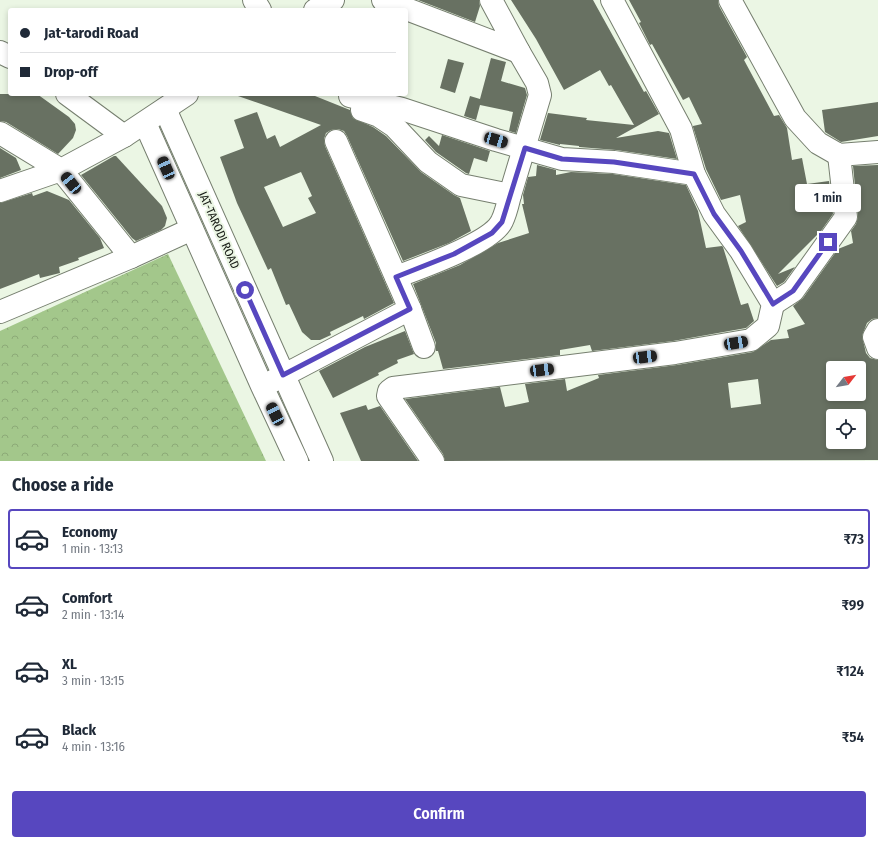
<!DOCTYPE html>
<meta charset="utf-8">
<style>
body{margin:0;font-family:"Fira Sans Condensed",sans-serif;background:#f2f2f3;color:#1f2937;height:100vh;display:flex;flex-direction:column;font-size:15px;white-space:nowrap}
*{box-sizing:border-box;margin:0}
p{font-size:13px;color:#747a83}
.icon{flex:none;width:22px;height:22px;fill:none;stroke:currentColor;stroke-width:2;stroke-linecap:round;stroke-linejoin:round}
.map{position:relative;height:461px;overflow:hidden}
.sheet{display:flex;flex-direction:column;background:#fff;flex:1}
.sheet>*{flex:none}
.banner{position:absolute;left:8px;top:8px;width:400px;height:88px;border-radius:4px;box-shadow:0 2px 6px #0003;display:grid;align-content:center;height:88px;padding:0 12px;background:#fff}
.needle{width:26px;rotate:59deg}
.controls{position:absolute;left:826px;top:361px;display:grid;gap:8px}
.controls a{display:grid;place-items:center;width:40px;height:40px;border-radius:4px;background:#fff;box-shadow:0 2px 6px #0003;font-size:20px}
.end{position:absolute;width:18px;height:18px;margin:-9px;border:5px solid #5747bf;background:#fff;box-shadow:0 0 0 2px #fff}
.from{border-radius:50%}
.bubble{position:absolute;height:28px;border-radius:4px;background:#fff;box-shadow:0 2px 6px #0003;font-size:13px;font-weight:600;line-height:28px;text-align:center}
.car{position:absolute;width:12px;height:24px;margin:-12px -6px;border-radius:5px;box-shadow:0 0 3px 1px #0007;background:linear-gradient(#222 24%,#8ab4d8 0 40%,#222 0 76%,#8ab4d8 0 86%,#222 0)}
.banner b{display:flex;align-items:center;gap:14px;height:38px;font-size:15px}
.banner b+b{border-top:1px solid #e0e1e3}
.banner i{width:10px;height:10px;background:#1f2937}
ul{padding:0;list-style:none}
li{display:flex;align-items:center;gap:12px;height:60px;margin:0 8px 6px;padding:0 4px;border:2px solid transparent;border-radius:4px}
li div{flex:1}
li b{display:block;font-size:15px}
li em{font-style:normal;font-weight:600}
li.on{border-color:#5747bf}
li>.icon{width:36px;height:36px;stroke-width:1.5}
h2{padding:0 12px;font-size:18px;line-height:48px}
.button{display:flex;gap:8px;margin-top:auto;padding:8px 12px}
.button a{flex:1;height:46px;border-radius:4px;background:#5747bf;color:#fff;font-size:16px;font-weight:600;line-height:46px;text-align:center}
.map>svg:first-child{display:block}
</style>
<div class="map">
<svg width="878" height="461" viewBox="0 0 878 461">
<defs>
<pattern id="forest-crowns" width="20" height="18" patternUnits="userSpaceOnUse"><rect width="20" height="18" fill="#a3c78b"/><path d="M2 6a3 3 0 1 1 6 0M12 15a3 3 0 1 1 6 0" fill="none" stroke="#8caa77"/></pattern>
</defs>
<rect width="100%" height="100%" fill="#ebf6e4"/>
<polygon fill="url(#forest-crowns)" points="168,254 266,461 0,461 0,331"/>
<g fill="#687162" fill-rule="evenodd">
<polygon points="418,0 479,0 480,6 475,22"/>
<polygon points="511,0 593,0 644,92 646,91 659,114 616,138 658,131 669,133 677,159 616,150 579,147 579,146 560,144 560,145 540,140 548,113 587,118 586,120 634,125 611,85 609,86 600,70 564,90 536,39"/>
<polygon points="629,0 718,0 719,6 747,57 744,60 774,116 779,115 787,128 792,160 802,158 807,184 829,181 833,214 821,231 778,274 795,267 784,282 777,286 738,226 746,222 740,195 721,200 706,169 693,127 693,126 702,124 689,97 683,100 652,44 650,45 639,23 641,22"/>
<polygon points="491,58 506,62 501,81 525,88 527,95 516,133 509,131 513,112 480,105 476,120 464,116 470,96 480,99"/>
<polygon points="448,59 464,63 455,93 440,88"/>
<polygon points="0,94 37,94 69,117 75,124 76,130 73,138 58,154 6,122 0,121"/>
<path d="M 238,94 L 310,94 L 350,110 L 353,118 L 373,127 L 386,136 L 421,172 L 454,195 L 460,198 L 471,231 L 449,243 L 403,261 L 347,136 L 344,131 L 338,129 L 331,130 L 326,133 L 324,139 L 325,146 L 394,303 L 364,319 L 363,316 L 330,332 L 331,335 L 320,340 L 311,340 L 302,332 L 289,304 L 286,305 L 271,268 L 268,270 L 237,203 L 220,157 L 244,148 L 234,120 L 257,112 L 267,139 L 275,135 L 280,147 L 321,125 L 238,96 ZM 301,172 L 312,196 L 308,198 L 316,213 L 283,227 L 264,187 Z"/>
<polygon points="878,102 878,136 841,142 825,132 822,110"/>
<polygon points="442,135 490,151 487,162 474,158 469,174 466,173 436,152 425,140 429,136 439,146"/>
<polygon points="0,148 16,158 21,170 0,178"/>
<polygon points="114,156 116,156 162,206 167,218 165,226 161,230 136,241 132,238 81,175"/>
<polygon points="537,165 556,170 556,175 571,172 613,174 686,185 698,211 706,248 722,246 723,247 741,305 748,303 754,321 746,328 673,341 592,351 590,345 560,350 560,355 443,369 438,351 436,351 436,343 413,284 460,265 498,243 529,233 522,204 524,204 523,195 528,177 536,176"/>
<path d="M 878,165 L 878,318 L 872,319 L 867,323 L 862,336 L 866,353 L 870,358 L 878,360 L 878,460 L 445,461 L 443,454 L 405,399 L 500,387 L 505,407 L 529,402 L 525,384 L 565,379 L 567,391 L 599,378 L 598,375 L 677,365 L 753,352 L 771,340 L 789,338 L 787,330 L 805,324 L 793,306 L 803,298 L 838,249 L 853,243 L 851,231 L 856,224 L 858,216 L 853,166 ZM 833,368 L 859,368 L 859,394 L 833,394 ZM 758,379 L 761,404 L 731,408 L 728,383 ZM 859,413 L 859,442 L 833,442 L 833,416 Z"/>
<polygon points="47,191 69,200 100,238 104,248 78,258 79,260 59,267 60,273 40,278 39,274 0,289 0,203 32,193 33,196"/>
<polygon points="405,331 414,354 397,360 398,363 378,373 379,375 333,398 319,371 365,347"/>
<polygon points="366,405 368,410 380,406 418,461 361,461 340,413"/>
</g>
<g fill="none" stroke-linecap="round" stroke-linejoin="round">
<defs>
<g id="minor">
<polyline points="254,0 260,10"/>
<polyline points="383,0 519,52 491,0"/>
<polyline points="730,0 795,118 818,143 839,155 878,152"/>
<polyline points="315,10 333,0"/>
<polyline points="0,52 10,57"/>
<polyline points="67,94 124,136"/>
<polyline points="350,96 402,109 496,140 562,159 614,162 694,174"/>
<polyline points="165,109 322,461"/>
<polyline points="362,110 379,116 394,126 428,162 461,185 510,195 540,95 537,83 519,52"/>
<polyline points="145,123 262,386 297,461"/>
<polyline points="0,133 61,170 124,136 187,94"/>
<polyline points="0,191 61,170 131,257 0,312"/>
<polyline points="131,257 192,229"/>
<path d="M 396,277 C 420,268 492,243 502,221 C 506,213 508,203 510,195"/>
<polyline points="773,304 793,291 846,217 839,155"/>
<polyline points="410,309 424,347"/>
<polyline points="878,330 874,337 878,348"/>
<polyline points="271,382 410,309 336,141"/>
<polyline points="433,461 388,396 389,391 393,388 675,353 751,340 768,326 773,304 741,251 714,214 694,174 681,129 612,0"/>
</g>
</defs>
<use href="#minor" stroke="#767f6f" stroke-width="24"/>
<use href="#minor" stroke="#fff" stroke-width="22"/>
</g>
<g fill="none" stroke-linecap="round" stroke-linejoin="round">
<polyline stroke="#5747bf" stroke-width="5" points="245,290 283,375 410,309 396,277 454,254 492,233 502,222 525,148 562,159 614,162 694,174 714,214 741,251 773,304 793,291 828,242"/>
</g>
<g text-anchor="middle" stroke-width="4" stroke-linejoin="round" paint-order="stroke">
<g font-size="12" fill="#171b15" stroke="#ebf6e4">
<text transform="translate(219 230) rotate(66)" y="4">JAT-TARODI ROAD</text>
</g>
</g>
</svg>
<div class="controls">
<a><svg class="needle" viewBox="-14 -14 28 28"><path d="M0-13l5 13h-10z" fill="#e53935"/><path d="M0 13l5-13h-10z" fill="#747a83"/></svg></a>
<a><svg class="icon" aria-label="locate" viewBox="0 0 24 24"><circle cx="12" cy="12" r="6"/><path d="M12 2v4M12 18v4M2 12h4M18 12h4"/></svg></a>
</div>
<i class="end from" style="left:245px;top:290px"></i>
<i class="end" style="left:828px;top:242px"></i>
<div class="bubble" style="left:795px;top:184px;width:66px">1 min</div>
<i class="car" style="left:496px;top:140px;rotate:106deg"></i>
<i class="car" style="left:166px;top:168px;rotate:336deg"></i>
<i class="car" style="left:71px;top:183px;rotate:321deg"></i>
<i class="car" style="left:736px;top:343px;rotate:81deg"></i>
<i class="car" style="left:645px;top:357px;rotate:83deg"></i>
<i class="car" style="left:542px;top:370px;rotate:83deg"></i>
<i class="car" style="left:275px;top:414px;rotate:334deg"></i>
<div class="banner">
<b><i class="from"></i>Jat-tarodi Road</b>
<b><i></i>Drop-off</b>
</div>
</div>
<section class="sheet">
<h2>Choose a ride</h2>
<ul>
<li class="on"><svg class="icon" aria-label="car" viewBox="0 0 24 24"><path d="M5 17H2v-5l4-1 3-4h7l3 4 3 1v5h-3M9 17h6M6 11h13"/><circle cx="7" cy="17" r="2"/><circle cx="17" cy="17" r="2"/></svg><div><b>Economy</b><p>1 min · 13:13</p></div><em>₹73</em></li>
<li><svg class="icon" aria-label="car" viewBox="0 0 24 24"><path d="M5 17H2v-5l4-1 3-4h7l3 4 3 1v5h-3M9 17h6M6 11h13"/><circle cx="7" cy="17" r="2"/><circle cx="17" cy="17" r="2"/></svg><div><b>Comfort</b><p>2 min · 13:14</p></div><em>₹99</em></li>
<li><svg class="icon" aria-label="car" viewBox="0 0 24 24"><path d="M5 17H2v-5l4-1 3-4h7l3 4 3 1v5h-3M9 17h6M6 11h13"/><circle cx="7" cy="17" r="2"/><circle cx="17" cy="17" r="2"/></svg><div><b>XL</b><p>3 min · 13:15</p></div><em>₹124</em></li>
<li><svg class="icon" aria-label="car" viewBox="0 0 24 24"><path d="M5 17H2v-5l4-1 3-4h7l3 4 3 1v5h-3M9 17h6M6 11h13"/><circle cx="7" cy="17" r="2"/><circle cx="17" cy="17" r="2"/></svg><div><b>Black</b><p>4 min · 13:16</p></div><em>₹54</em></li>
</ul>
<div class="button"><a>Confirm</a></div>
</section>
